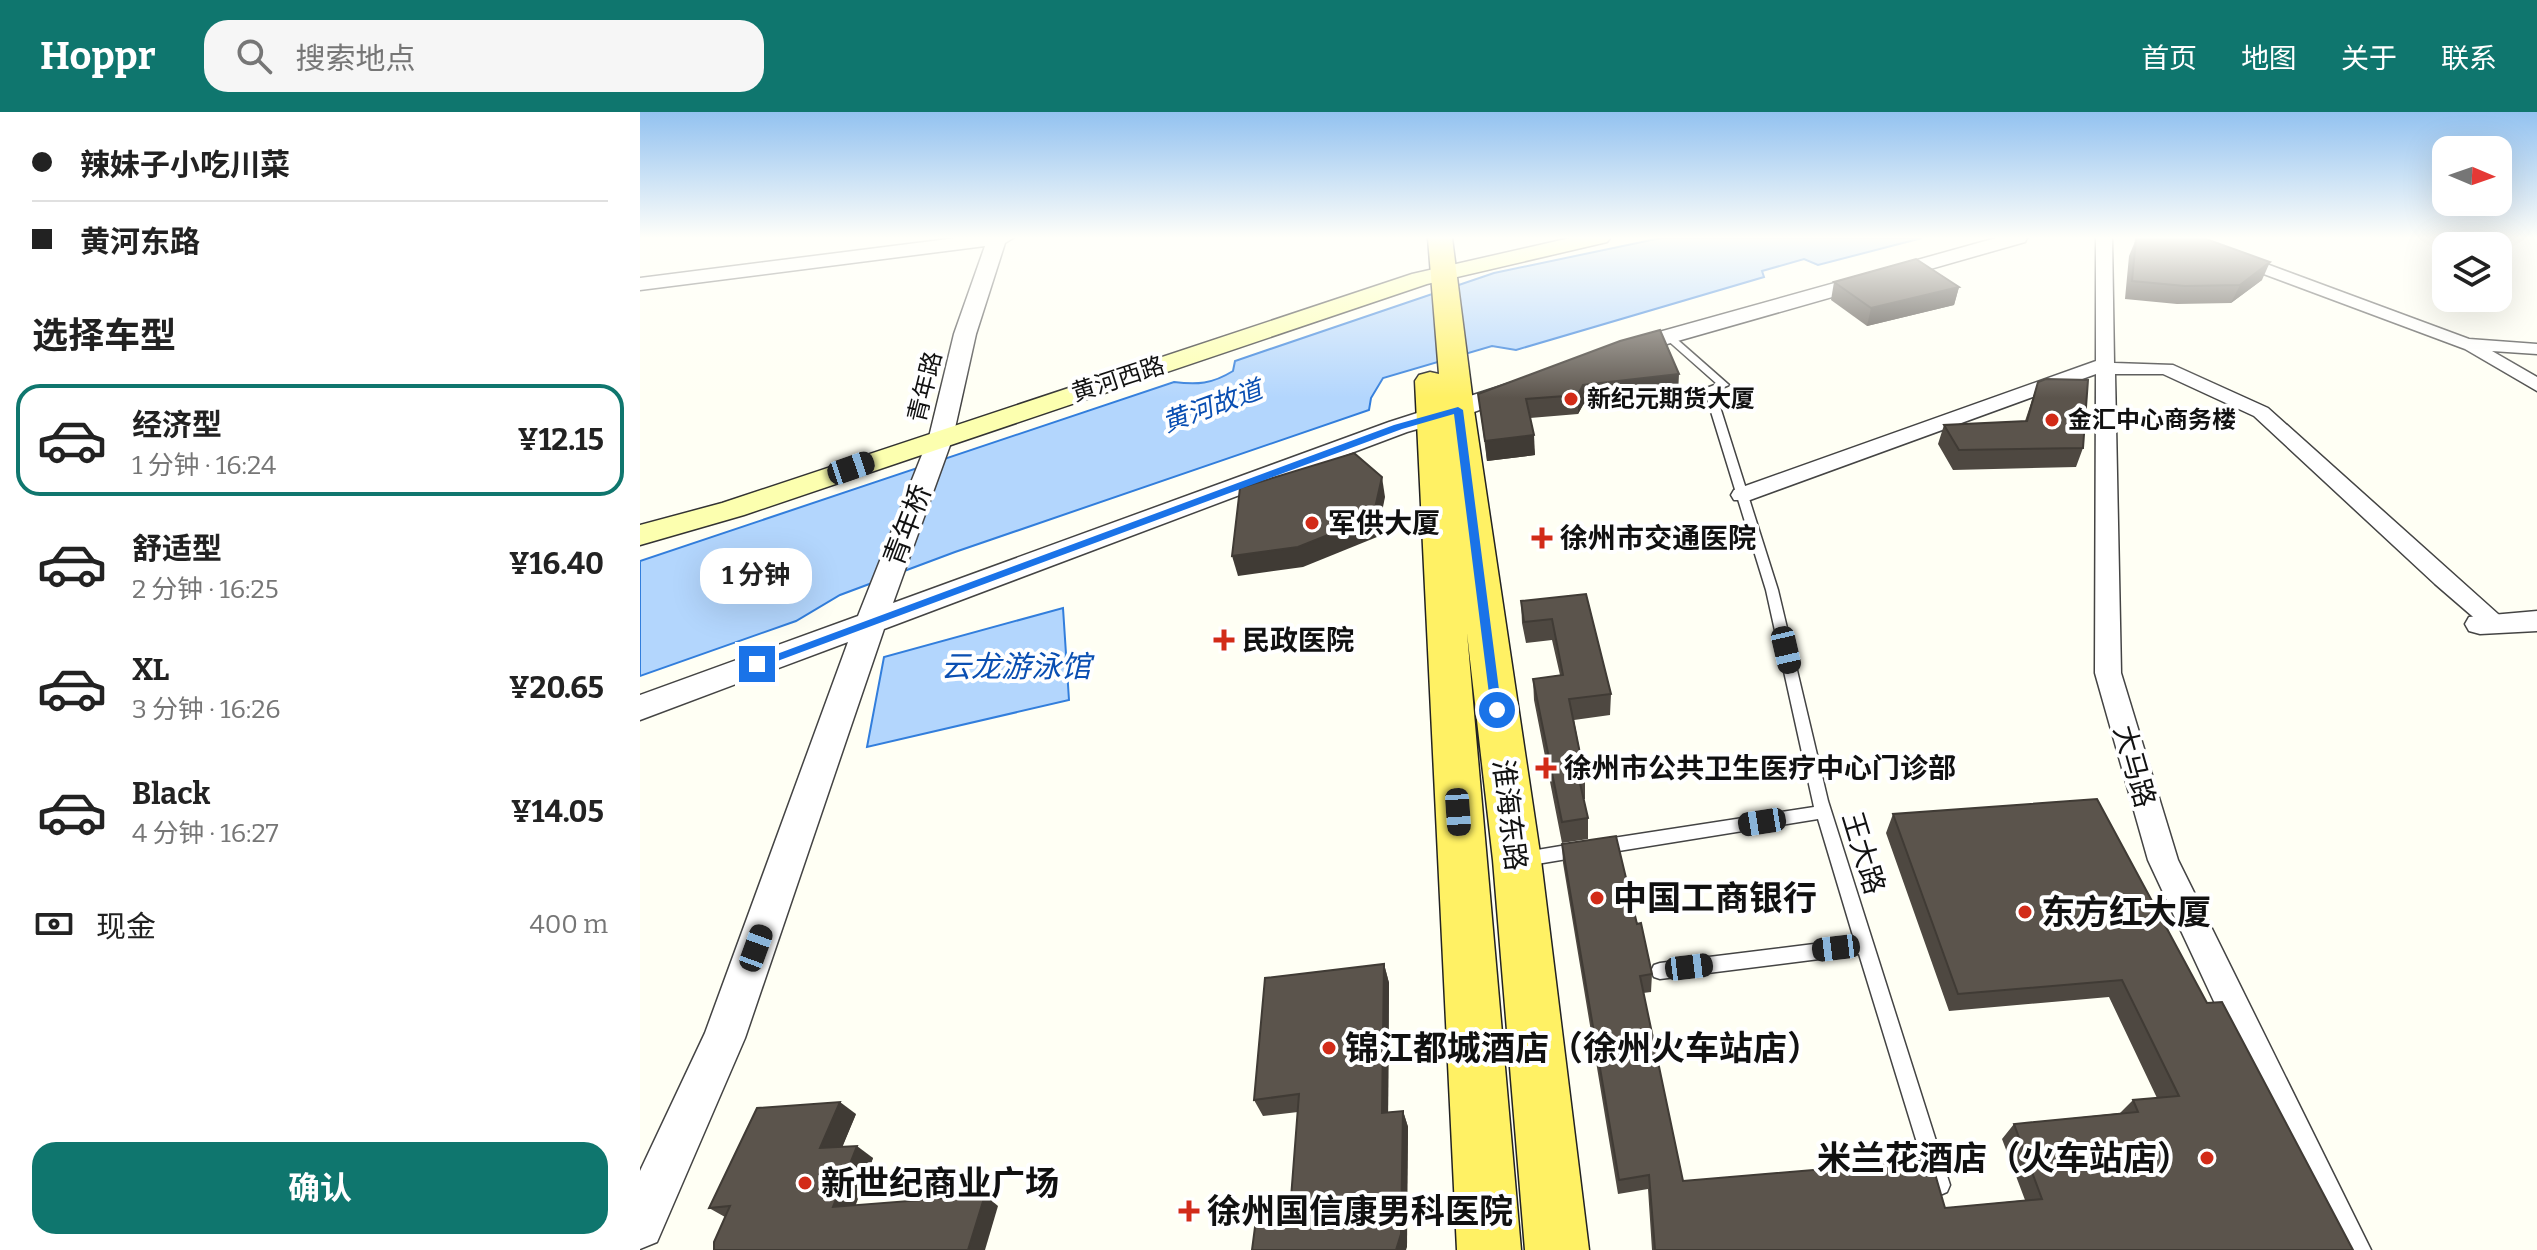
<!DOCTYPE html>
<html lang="zh">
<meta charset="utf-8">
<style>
body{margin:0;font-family:Bitter,"Noto Sans SC",serif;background:#f6f6f6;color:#222;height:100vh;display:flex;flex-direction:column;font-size:30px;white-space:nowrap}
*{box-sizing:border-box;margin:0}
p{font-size:26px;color:#767676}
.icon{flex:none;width:44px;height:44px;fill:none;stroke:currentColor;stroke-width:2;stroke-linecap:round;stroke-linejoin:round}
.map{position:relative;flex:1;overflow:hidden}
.details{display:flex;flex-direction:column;background:#fff;width:640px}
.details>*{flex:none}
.top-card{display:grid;align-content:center;height:176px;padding:0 32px;background:#fff}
.needle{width:52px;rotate:92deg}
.controls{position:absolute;left:1792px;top:24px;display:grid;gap:16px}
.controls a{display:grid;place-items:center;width:80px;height:80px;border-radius:16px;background:#fff;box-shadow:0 8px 32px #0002;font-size:40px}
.end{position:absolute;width:36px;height:36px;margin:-18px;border:10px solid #1a73e8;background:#fff;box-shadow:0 0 0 4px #fff}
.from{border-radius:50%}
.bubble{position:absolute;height:56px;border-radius:24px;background:#fff;box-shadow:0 8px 32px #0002;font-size:26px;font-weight:700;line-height:56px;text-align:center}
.car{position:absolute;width:24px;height:48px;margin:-24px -12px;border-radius:10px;box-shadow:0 0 6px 2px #0007;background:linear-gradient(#222 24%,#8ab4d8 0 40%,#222 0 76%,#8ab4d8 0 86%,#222 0)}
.top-card b{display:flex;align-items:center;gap:28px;height:76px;font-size:30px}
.top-card b+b{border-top:2px solid #e0e0e0}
.top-card i{width:20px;height:20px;background:#222}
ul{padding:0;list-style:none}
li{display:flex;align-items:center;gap:24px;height:112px;margin:0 16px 12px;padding:0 16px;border:4px solid transparent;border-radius:24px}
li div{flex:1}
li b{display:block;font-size:30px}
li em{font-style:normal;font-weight:700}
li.current{border-color:#0f766e}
li>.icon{width:72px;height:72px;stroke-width:1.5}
h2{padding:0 32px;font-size:36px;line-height:96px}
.pay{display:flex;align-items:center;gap:20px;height:88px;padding:0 32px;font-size:30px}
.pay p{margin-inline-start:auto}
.cta{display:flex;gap:16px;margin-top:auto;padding:16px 32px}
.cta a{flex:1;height:92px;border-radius:24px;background:#0f766e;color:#fff;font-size:32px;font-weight:700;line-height:92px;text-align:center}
header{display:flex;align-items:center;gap:48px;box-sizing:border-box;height:112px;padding:0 40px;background:#0f766e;color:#fff}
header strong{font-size:38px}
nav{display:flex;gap:44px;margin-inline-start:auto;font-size:28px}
.search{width:560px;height:72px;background:#f6f6f6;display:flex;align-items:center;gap:20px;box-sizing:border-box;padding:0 28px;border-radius:24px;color:#767676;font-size:30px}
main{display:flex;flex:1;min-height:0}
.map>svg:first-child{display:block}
</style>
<header>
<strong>Hoppr</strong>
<div class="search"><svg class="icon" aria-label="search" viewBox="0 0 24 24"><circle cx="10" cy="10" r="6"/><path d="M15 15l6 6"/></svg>搜索地点</div>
<nav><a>首页</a><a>地图</a><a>关于</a><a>联系</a></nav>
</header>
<main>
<section class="details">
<div class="top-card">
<b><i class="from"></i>辣妹子小吃川菜</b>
<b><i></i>黄河东路</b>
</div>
<h2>选择车型</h2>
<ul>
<li class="current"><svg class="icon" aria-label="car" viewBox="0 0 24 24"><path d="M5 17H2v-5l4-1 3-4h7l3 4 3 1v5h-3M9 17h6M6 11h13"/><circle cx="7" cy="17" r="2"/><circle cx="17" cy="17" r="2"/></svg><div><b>经济型</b><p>1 分钟 · 16:24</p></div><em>¥12.15</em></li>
<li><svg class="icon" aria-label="car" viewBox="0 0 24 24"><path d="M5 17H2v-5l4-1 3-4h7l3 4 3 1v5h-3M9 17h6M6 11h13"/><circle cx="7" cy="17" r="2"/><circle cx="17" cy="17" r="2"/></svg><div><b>舒适型</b><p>2 分钟 · 16:25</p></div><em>¥16.40</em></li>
<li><svg class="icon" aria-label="car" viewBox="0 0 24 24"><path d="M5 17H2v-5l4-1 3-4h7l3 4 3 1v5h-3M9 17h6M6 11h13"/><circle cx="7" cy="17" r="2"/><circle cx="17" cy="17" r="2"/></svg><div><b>XL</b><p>3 分钟 · 16:26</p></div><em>¥20.65</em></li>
<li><svg class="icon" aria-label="car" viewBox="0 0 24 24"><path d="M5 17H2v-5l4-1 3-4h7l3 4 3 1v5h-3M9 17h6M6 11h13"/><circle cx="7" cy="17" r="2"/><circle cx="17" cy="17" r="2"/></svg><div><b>Black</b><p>4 分钟 · 16:27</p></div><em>¥14.05</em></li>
</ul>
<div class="pay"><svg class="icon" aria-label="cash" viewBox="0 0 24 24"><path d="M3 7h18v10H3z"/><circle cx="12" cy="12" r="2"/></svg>现金<p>400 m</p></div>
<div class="cta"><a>确认</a></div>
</section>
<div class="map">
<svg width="1897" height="1138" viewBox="0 0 1897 1138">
<rect width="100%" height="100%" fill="#fffff4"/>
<g fill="#b3d6fd" stroke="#327edc" stroke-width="2">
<path d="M 1021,126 L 1282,126 L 1178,153 L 1164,147 L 1122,159 L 1124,165 L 876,238 L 852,234 L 743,266 L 731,286 L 729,298 L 315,440 L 200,483 L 156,509 L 0,564 L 0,449 L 534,270 C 557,273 572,272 593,259 L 595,249 L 854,161 Z"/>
<polygon points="423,496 429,588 227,635 244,545"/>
</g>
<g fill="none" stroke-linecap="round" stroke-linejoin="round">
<defs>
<g id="service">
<polygon points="1025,222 1031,222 1089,273 1075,279 1138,478 1188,689 1310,1073 1307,1080 1300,1083 1293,1080 1290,1073 1219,842 1020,867 1014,865 1011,859 1014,853 1020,851 1214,827 1178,707 960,742 954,740 952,735 954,730 960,728 1174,695 1126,478 1064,277 1077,272 1025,226"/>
<polygon points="939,731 945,733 947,738 945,743 939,745 885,754 879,752 877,747 879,742 885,740"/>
</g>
<g id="minor">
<polygon points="1456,126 1472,126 1474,251 1533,253 1628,296 1867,510 1864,516 1855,518 1846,516 1795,472 1614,304 1523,262 1475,262 1481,561 1538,748 1731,1138 1690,1138 1508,748 1455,561 1456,262 1110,388 1094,388 1091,383 1094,378 1456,249"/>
<polygon points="1527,126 1551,126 1605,144 1829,227 1897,232 1897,242 1852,239 1897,265 1897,279 1825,237"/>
</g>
<g id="tertiary">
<polygon points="316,126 373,126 365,131 336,222 313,325 253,491 749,310 880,268 888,270 892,275 888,280 826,303 767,320 244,517 105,926 17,1130 0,1137 0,1059 65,921 208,530 0,608 0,583 218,504 289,325 314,222 345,134 0,178 0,166"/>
<polygon points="1356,126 1387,126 1385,130 992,242 976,242 973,237 976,232"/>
<polygon points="1897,499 1897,519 1840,522 1829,519 1825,512 1829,505"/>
</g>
<polygon id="secondary" points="930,126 970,126 967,130 787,172 104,403 0,433 0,413 82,391 772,162"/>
<polygon id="primary" points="788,126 812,126 834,298 901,748 949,1138 885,1138 853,748 827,521 881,1138 817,1138 775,269 779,263 790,260 799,262"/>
</defs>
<use href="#service" stroke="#444" stroke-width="3"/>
<use href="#minor" stroke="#444" stroke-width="3"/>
<use href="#tertiary" stroke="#444" stroke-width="3"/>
<use href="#secondary" stroke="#333" stroke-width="3"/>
<use href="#primary" stroke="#222" stroke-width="3"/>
<use href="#service" fill="#fff" fill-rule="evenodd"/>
<use href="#minor" fill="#fff" fill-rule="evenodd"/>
<use href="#tertiary" fill="#fff" fill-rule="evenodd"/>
<use href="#secondary" fill="#fcffaf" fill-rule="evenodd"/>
<use href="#primary" fill="#fff164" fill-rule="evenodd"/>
</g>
<g fill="#4e4841">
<polygon points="1496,127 1622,168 1591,191 1537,192 1485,187 1489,144"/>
<polygon points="1194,170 1319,175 1314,193 1227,214 1191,188"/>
<polygon points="1398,270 1443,336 1436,355 1313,358 1298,332 1304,313 1385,309"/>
<polygon points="838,282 1038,282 943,293 938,302 890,306 895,343 847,349"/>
<polygon points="946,482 971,582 970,603 934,608 945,666 945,687 944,687 948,706 948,727 922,731 894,588 893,567 920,563 912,528 886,531 882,511 881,489"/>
<polygon points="1253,702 1567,891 1713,1138 1012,1138 1008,1077 978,1082 923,751 922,732 997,812 1012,862 1011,880 1003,881 1043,1069 1305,1096 1385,1088 1362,1027 1374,1012 1480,1001 1493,988 1517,986 1469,885 1309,899 1246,721"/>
<polygon points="744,852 749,871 748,1000 763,999 768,1015 766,1138 612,1138 651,1086 658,1000 623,1004 614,988"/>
<polygon points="216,1002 202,1035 233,1046 215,1093 358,1094 85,1105 69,1096"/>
</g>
<g fill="#403b35">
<polygon points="1630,150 1622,168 1591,191 1600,173"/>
<polygon points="1319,175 1314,193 1227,214 1231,196"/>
<polygon points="1039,262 1038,282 943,293 938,302 938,283 943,273"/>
<polygon points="894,323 895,343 847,349 845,329"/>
<polygon points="742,365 745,385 737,425 663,455 598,464 592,444"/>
<polygon points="744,852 749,871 748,1017 742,1001"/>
<polygon points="200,990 216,1002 197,1048 180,1036"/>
<polygon points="763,999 768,1015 767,1135 766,1138 756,1138"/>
<polygon points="217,1034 233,1046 211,1106 193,1095"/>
<polygon points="345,1083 358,1094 345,1138 328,1138"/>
</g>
<g fill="#5b544c" stroke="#403b35" stroke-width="2">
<polygon points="1563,126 1630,150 1600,173 1545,174 1492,169 1496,127"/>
<polygon points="1276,147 1319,175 1231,196 1194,170"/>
<polygon points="1020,218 1039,262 943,273 938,283 886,287 894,323 845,329 838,282 980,229"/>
<polygon points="1406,267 1448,268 1443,336 1319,338 1304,313 1387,309 1398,270"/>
<polygon points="714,341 742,365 733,405 658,435 592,444 600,376"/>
<polygon points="946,482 971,582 929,587 945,666 939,667 948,706 922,710 893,567 923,563 912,507 884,510 881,489"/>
<polygon points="1457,687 1567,891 1582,890 1713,1138 1015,1138 1009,1063 979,1068 922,732 976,724 997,812 1001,811 1012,862 1000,864 1043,1069 1291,1048 1305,1096 1402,1087 1374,1012 1498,1000 1493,988 1539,984 1482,868 1318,882 1253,702"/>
<polygon points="744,852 742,1001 763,999 761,1122 756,1138 612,1138 615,1115 651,1086 659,982 614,988 625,866"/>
<polygon points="200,990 180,1036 217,1034 193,1095 345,1083 328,1138 74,1138 74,1130 90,1094 69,1096 117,996"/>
</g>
<linearGradient id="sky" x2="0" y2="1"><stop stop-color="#93c2f0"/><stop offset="0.44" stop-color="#fffffa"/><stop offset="1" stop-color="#fffffa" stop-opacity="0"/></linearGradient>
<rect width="1897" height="286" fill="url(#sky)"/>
<polygon fill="#1a73e8" points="818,295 823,298 862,601 857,603 851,598 814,302 762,317 121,555 112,555 110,552 754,313"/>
<g fill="#d22b18" stroke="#fff" stroke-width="3">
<circle cx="931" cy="287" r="8"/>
<circle cx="1412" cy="308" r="8"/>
<circle cx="672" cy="411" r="8"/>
<path d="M898 414h8v8h8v8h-8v8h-8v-8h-8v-8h8z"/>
<path d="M580 516h8v8h8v8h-8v8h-8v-8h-8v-8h8z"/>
<path d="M902 644h8v8h8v8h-8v8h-8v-8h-8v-8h8z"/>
<circle cx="957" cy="786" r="8"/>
<circle cx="1385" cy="800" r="8"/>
<circle cx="689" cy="936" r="8"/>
<circle cx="1567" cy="1046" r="8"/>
<circle cx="165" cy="1071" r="8"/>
<path d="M545 1087h8v8h8v8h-8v8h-8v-8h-8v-8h8z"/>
</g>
<g text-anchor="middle" stroke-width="8" stroke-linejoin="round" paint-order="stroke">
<g font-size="24" fill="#111" stroke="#fff">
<text transform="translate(478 267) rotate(-18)" y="8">黄河西路</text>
<text transform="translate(285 275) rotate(-76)" y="8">青年路</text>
</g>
<g font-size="24" font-weight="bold" fill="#111" stroke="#fff" text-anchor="start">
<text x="947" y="295">新纪元期货大厦</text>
<text x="1428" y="316">金汇中心商务楼</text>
</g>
<g font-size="26" font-style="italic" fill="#0a4fb2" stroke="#fff">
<text transform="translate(572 294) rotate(-20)" y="9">黄河故道</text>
</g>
<g font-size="28" font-weight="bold" fill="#111" stroke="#fff" text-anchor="start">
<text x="688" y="421">军供大厦</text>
<text x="920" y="436">徐州市交通医院</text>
<text x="602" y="538">民政医院</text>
<text x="924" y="666">徐州市公共卫生医疗中心门诊部</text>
</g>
<g font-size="28" fill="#111" stroke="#fff">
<text transform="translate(267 413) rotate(-69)" y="10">青年桥</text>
<text transform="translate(1495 654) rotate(74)" y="10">大马路</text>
<text transform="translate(870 703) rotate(83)" y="10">淮海东路</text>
<text transform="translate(1224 741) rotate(73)" y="10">王大路</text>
</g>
<g font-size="30" font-style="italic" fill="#0a4fb2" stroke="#fff">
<text x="376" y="565">云龙游泳馆</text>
</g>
<g font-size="34" font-weight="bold" fill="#111" stroke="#fff" text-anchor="start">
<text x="973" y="798">中国工商银行</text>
<text x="1401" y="812">东方红大厦</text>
<text x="705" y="948">锦江都城酒店（徐州火车站店）</text>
<text x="1551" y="1058" text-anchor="end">米兰花酒店（火车站店）</text>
<text x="181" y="1083">新世纪商业广场</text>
<text x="567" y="1111">徐州国信康男科医院</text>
</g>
</g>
</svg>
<div class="controls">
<a><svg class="needle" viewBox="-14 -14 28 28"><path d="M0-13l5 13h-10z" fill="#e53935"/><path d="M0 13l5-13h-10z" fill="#767676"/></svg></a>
<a><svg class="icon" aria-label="layers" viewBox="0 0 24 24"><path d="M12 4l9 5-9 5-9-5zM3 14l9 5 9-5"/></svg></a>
</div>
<i class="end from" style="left:857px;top:598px"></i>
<i class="end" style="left:117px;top:552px"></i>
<div class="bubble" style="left:60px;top:436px;width:112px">1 分钟</div>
<i class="car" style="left:211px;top:356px;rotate:71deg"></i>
<i class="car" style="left:1146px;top:538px;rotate:167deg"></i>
<i class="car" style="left:818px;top:700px;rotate:176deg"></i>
<i class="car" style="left:1122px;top:710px;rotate:261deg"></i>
<i class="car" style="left:116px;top:836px;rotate:20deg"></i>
<i class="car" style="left:1196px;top:836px;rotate:263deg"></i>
<i class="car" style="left:1049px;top:855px;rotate:83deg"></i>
</div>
</main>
